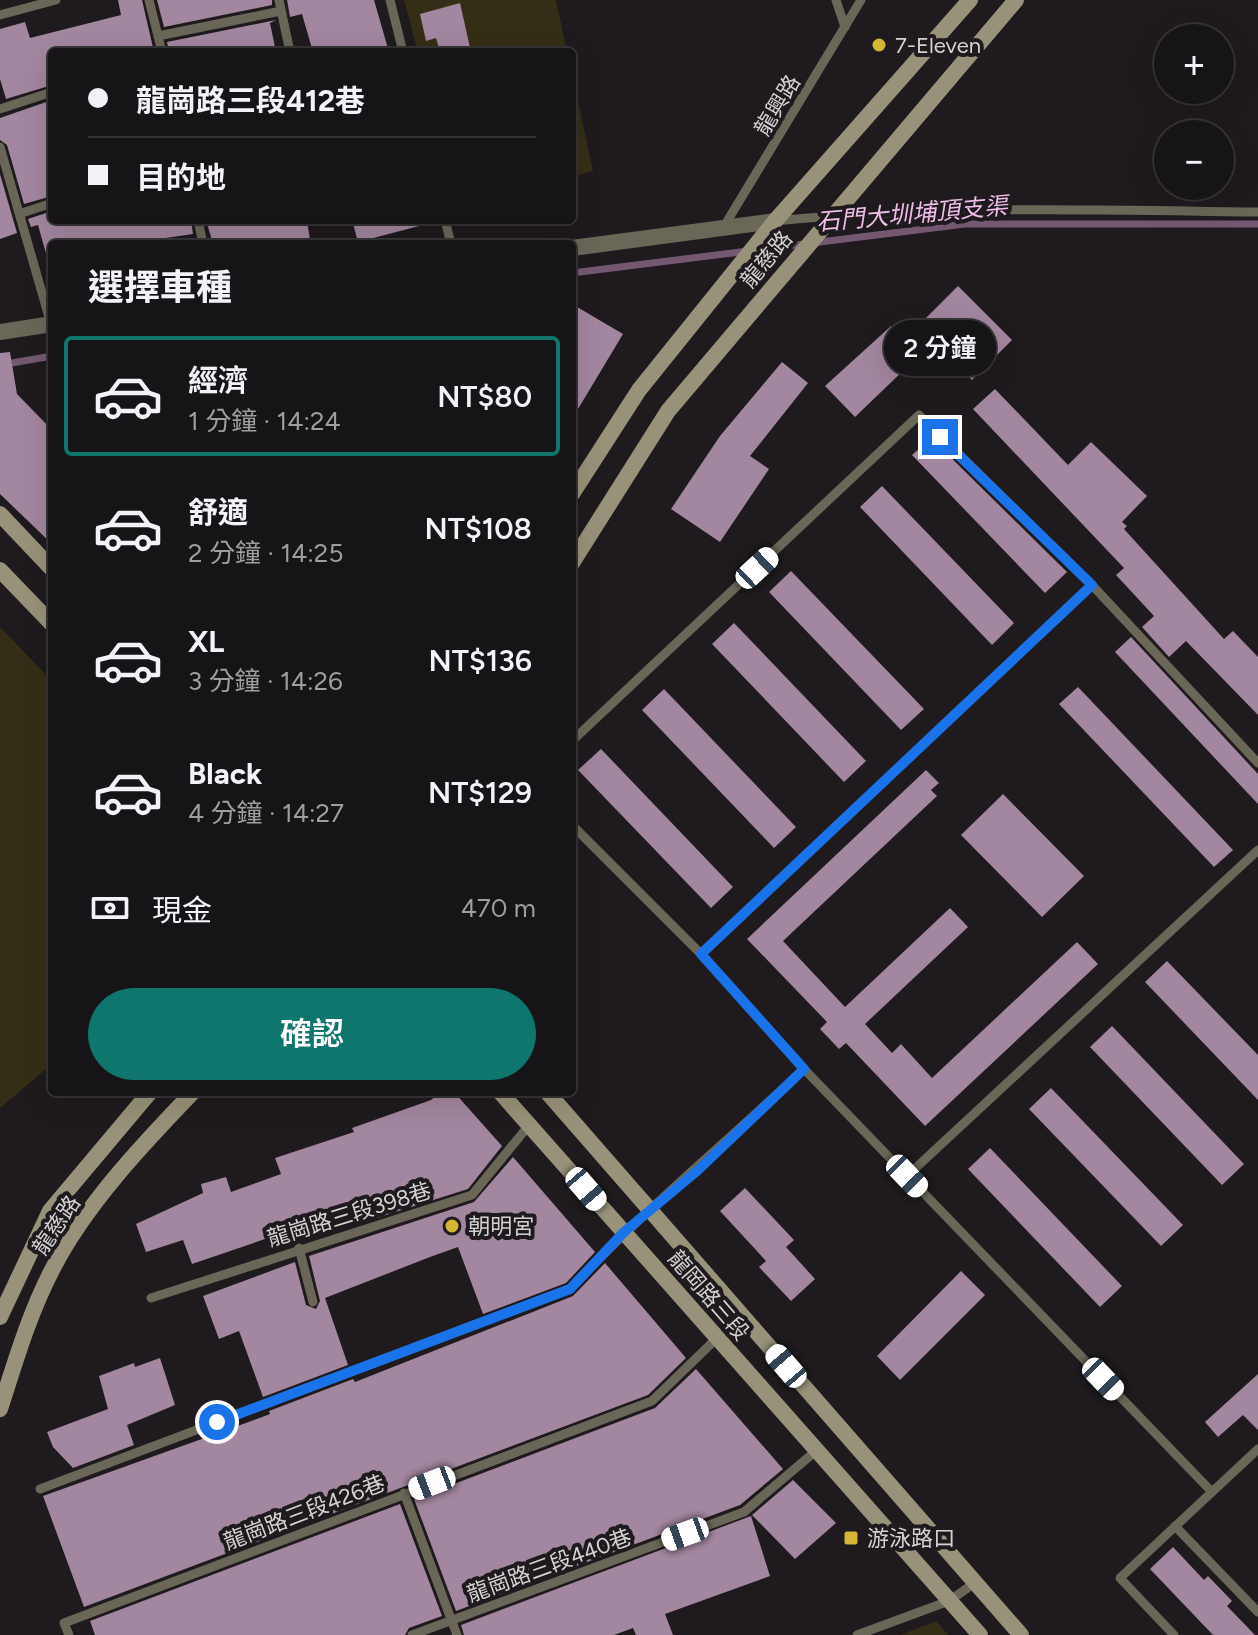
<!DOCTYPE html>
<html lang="zh-TW">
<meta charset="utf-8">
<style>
body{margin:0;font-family:Figtree,"Noto Sans TC",sans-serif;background:#1f1d1f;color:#f1f3f6;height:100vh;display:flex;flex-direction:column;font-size:30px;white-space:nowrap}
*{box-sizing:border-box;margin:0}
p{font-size:26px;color:#9e9ea1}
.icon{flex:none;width:44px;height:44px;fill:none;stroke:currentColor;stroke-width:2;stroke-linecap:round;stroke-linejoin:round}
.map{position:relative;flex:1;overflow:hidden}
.panel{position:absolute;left:48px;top:240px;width:528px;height:856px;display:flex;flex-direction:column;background:#161416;border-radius:8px;box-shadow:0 8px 32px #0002,0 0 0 2px #353335}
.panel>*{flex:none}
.hud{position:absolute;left:48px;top:48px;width:528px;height:176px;border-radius:8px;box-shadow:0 8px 32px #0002,0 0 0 2px #353335;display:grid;align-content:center;height:176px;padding:0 40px;background:#161416}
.fabs{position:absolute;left:1154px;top:24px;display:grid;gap:16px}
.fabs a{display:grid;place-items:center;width:80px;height:80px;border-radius:50%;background:#161416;box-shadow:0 8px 32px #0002,0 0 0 2px #353335;font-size:40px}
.end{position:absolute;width:36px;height:36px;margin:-18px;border:10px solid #1a73e8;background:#fff;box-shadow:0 0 0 4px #fff}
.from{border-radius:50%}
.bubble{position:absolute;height:56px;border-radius:28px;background:#161416;box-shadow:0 8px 32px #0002,0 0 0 2px #353335;font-size:26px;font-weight:600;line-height:56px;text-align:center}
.car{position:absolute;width:24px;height:48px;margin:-24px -12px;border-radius:10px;box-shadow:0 0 6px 2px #0007;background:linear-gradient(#fff 24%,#345 0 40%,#fff 0 76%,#345 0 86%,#fff 0)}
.hud b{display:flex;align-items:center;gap:28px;height:76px;font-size:30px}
.hud b+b{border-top:2px solid #353335}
.hud i{width:20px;height:20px;background:#f1f3f6}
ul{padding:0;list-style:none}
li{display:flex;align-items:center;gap:24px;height:120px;margin:0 16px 12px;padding:0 24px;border:4px solid transparent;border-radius:8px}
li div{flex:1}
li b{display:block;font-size:30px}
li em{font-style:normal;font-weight:600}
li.selected{border-color:#0f766e}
li>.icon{width:72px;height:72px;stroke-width:1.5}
h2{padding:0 40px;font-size:36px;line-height:96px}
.pay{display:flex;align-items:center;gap:20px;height:88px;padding:0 40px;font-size:30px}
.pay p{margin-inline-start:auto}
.cta{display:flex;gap:16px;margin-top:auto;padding:16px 40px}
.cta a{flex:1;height:92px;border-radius:48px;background:#0f766e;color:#fff;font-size:32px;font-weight:600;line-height:92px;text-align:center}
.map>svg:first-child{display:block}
</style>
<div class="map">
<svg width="1258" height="1635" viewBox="0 0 1258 1635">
<rect width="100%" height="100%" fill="#1e1a1d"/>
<g fill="#352e17">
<polygon points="404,0 556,0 567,52 418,52"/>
<polygon points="572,74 593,171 572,177"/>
<polygon points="0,627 52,681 52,1064 0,1108"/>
<polygon points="936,1621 948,1635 900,1635"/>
</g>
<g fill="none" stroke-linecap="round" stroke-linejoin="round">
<g stroke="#745871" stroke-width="7">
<polyline points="572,273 965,224 1258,224"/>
<polyline points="0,365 52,356"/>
</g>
</g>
<g fill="#a3869f">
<polygon points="118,0 142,0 154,52 52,52 52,85 6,99 0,79 0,29 25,22 30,38 121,15"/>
<polygon points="157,0 272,0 272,5 164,27"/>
<polygon points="287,0 374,0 389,52 313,52 302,14 290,17"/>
<polygon points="460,3 471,52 440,52 436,38 426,41 420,14"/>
<polygon points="276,20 270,23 276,52 169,52 167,42"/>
<polygon points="52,100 52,196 24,204 7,145 0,140 0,118"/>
<polygon points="0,174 17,233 0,239"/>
<polygon points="52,211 52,220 191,220 193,234 145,241 145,244 52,244 52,256 47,257 38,225 31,227 28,219"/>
<polygon points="206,220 307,220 310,240 297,244 213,244"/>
<polygon points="352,220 418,220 419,226 358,242"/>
<polygon points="958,286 1012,340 972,380 933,342 855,417 825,386 891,326 905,339"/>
<polygon points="572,304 623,334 572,419"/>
<polygon points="10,352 17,394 52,430 52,544 0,494 0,353"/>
<polygon points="782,362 808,383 750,456 769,469 720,542 671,509 720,436"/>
<polygon points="995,389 1068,465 1091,442 1147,496 1122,522 1127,526 1124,529 1224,639 1233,631 1258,657 1258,715 1186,641 1169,657 1142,627 1154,616 1116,575 1124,568 973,409"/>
<polygon points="931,438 1067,572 1045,593 912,455"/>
<polygon points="882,486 1014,623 992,645 860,507"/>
<polygon points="791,571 924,709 901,730 769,592"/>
<polygon points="734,623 866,761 844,782 712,644"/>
<polygon points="1131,637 1258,774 1258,804 1115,652"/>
<polygon points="1078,687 1233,850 1214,867 1059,704"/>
<polygon points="664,689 796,827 774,848 642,710"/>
<polygon points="601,749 733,887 711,908 578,770"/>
<polygon points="926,770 939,783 931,790 937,796 783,941 845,1007 950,908 968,927 865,1024 892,1053 901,1044 932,1078 1077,942 1098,964 925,1126 846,1043 839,1049 820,1029 827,1022 747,939"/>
<polygon points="1003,794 1084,876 1042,917 961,835"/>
<polygon points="1167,961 1258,1055 1258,1100 1145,982"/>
<polygon points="1112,1026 1244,1164 1222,1185 1090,1047"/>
<polygon points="1051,1088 1183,1225 1161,1246 1029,1109"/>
<polygon points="441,1092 454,1092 502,1146 468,1189 367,1221 362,1206 192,1264 183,1240 146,1252 136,1224 203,1193 201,1184 226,1177 231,1192 281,1174 275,1158 354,1132 352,1128 431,1100"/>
<polygon points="990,1148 1122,1286 1100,1307 968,1169"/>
<polygon points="513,1157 595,1252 566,1283 483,1314 458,1247 430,1257 325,1298 348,1365 263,1397 239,1331 219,1339 203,1296 295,1262 306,1305 316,1309 320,1301 309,1256 474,1202"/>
<polygon points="745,1188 794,1240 786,1247 815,1279 791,1301 759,1267 766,1261 720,1211"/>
<polygon points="605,1263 686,1358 648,1395 84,1607 43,1496 224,1431 270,1414 269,1411 353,1379 355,1382 573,1296"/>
<polygon points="961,1271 985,1295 900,1380 877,1356"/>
<polygon points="160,1358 175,1405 127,1425 134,1445 73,1468 53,1447 47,1432 108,1409 99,1376 134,1363 135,1367"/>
<polygon points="696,1369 783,1469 740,1505 456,1611 414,1499 655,1408"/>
<polygon points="1258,1374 1258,1430 1243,1415 1218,1437 1205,1422"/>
<polygon points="793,1480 836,1523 795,1559 752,1515"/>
<polygon points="400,1504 442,1616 409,1628 405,1635 95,1635 90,1621"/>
<polygon points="751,1516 770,1576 665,1614 673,1635 636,1635 633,1628 614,1635 464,1635 461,1625"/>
<polygon points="1173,1547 1204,1580 1208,1576 1232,1601 1227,1606 1255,1635 1213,1635 1150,1569"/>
</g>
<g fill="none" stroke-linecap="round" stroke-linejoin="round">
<g stroke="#6b6758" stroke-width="9">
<polyline points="149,0 162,52"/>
<polyline points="279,0 290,52"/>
<polyline points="390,0 403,52"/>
<polyline points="836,0 845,27"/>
<polyline points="0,15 56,0"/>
<polyline points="158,36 281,11"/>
<polyline points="0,109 52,92"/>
<polyline points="0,147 51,324"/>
<polyline points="22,213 52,203"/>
<polyline points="198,220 203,244"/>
<polyline points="445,220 451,244"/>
<path d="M 775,221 C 935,205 1098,210 1258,212"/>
<polyline points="723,228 861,0"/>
<polyline points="572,741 919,415 1092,585"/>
<polyline points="1258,763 1092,585 701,954 804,1069 1212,1492 1258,1449"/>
<polyline points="572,825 701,954"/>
<polyline points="907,1176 1258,850"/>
<polyline points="299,1248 313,1302"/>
<polyline points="151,1298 472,1195 530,1124"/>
<path d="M 40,1489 L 570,1289 C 643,1211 726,1143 804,1069"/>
<polyline points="404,1493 457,1635"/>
<polyline points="1175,1526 1258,1612"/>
<polyline points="69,1635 64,1623 652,1401 717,1338"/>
<polyline points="412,1635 744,1512 817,1450"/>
<polyline points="857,1635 949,1601 976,1582"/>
<polyline points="1174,1635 1120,1578 1212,1492"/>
</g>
<g stroke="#6b6758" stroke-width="16">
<polyline points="572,248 775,221"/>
<polyline points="0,332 52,324"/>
</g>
<g stroke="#99927a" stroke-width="16">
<polyline points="572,494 639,390 775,221 970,0"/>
<polyline points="0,514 52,569"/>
<polyline points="572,563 668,411 1016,0"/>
<polyline points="0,570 52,624"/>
<polyline points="500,1092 980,1635"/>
<polyline points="547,1092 1021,1635"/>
<polyline points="0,1317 50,1211 150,1092"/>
<path d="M 0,1409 C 15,1363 29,1314 52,1270 C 85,1205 143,1144 193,1092"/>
</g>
</g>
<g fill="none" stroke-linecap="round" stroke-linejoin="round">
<polyline stroke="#1a73e8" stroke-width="10" points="217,1422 570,1289 624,1232 697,1171 804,1069 701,954 1092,585 940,437"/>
</g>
<g fill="#d5b534" stroke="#1e1a1d" stroke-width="3">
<circle cx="879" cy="45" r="8"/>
<circle cx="452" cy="1226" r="8"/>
<rect x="843" y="1530" width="16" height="16" rx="4"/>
</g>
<g text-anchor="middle" stroke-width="8" stroke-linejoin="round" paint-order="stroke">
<g font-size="22" fill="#d4d1d3" stroke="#1e1a1d" text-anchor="start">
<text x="895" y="53">7-Eleven</text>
<text x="468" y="1234">朝明宮</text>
<text x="867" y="1546">游泳路口</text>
</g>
<g font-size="22" fill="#d4d1d3" stroke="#1e1a1d">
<text transform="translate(777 105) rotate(-59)" y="8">龍興路</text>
<text transform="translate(766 259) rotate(-50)" y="8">龍慈路</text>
<text transform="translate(349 1214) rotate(-17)" y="8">龍崗路三段398巷</text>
<text transform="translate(56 1225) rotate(-56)" y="8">龍慈路</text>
<text transform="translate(709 1295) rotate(49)" y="8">龍岡路三段</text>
<text transform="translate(304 1512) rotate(-21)" y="8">龍崗路三段426巷</text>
<text transform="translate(549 1565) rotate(-20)" y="8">龍崗路三段440巷</text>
</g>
<g font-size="24" font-style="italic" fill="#f0bde9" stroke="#1e1a1d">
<text transform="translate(912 214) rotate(-5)" y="8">石門大圳埔頂支渠</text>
</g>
</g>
</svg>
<div class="fabs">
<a>+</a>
<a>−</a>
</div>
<i class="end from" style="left:217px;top:1422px"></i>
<i class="end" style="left:940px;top:437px"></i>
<div class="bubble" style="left:884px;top:320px;width:112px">2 分鐘</div>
<i class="car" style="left:757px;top:568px;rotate:47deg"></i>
<i class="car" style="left:907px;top:1176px;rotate:136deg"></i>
<i class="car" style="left:586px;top:1189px;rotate:139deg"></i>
<i class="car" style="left:786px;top:1366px;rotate:319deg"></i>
<i class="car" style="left:1103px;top:1379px;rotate:136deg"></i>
<i class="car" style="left:432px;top:1483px;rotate:249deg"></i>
<i class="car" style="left:685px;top:1534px;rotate:250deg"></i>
<div class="hud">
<b><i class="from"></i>龍崗路三段412巷</b>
<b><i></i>目的地</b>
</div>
<section class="panel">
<h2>選擇車種</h2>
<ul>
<li class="selected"><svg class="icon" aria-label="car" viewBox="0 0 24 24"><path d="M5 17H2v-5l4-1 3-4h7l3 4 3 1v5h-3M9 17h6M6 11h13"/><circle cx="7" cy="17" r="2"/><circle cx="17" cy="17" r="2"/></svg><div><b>經濟</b><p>1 分鐘 · 14:24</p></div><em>NT$80</em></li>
<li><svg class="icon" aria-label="car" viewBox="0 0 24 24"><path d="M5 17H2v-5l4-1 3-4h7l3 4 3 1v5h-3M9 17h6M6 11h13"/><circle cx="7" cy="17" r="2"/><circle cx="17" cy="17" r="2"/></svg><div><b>舒適</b><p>2 分鐘 · 14:25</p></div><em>NT$108</em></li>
<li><svg class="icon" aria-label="car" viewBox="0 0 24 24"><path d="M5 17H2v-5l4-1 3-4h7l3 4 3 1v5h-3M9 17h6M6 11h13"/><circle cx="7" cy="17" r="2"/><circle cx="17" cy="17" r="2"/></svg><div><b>XL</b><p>3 分鐘 · 14:26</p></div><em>NT$136</em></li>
<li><svg class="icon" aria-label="car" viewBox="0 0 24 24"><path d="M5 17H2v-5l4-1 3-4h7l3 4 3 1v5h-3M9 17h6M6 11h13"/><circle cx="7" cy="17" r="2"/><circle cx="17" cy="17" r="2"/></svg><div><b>Black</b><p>4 分鐘 · 14:27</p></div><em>NT$129</em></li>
</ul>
<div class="pay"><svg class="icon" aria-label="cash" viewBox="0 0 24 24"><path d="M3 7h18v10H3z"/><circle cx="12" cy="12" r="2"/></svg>現金<p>470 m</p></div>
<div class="cta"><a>確認</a></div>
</section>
</div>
